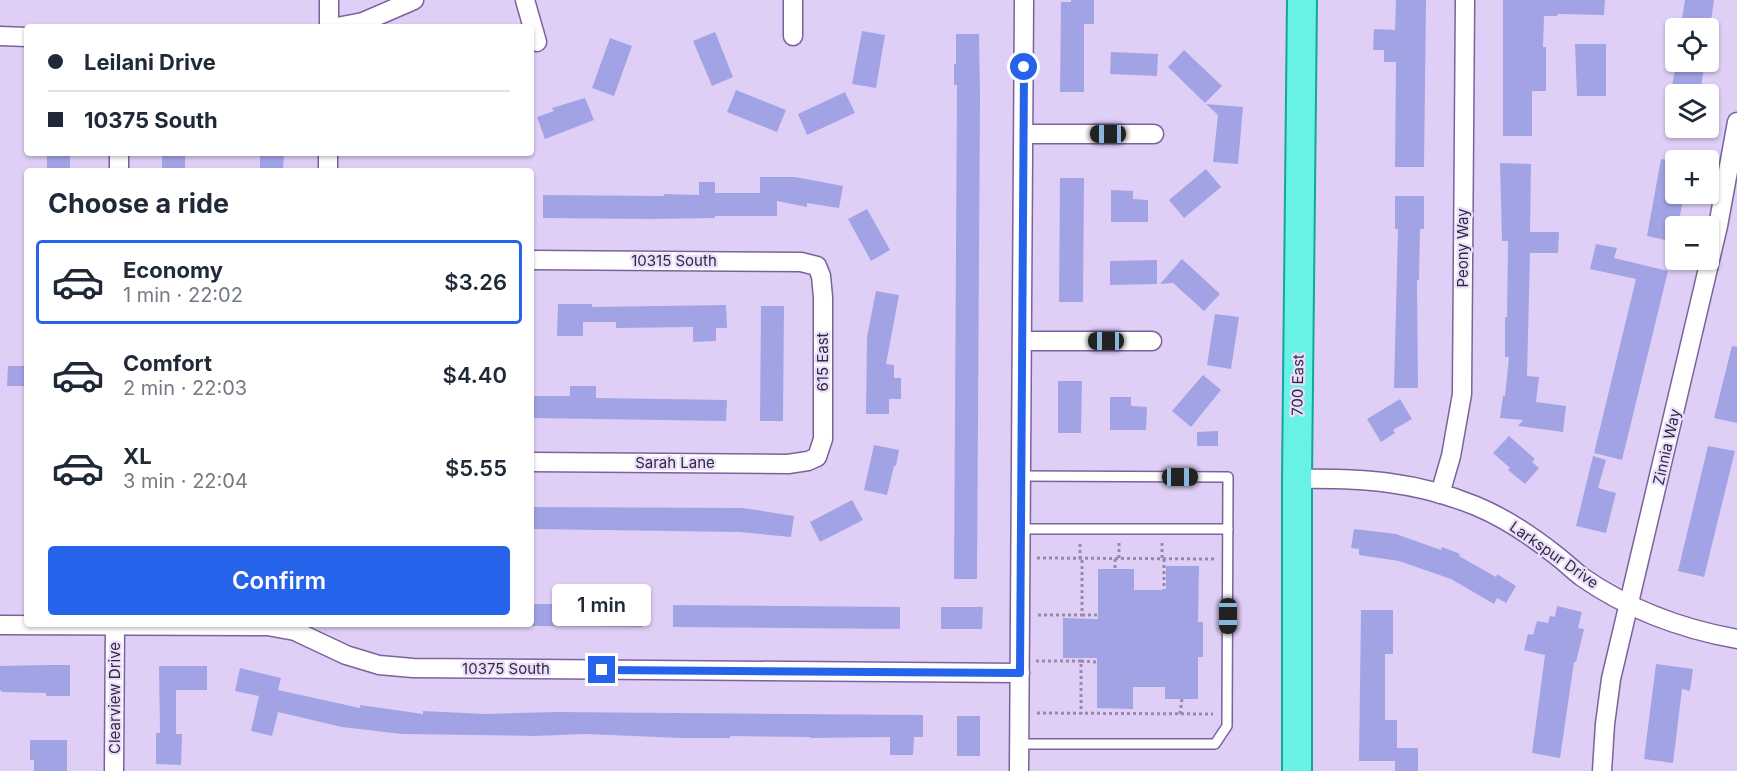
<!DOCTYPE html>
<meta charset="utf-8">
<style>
body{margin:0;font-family:Inter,sans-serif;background:#f6f6f7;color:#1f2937;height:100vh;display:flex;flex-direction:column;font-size:22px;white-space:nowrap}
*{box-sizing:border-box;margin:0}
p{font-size:20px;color:#747a83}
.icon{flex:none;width:33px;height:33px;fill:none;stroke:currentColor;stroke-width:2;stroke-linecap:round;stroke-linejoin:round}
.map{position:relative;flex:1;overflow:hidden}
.panel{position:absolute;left:24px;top:168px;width:510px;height:459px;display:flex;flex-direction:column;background:#fff;border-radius:6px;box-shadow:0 2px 4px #0004}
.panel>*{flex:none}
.top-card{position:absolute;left:24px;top:24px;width:510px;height:132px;border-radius:6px;box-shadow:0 2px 4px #0004;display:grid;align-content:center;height:132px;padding:0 24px;background:#fff}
.controls{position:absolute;left:1665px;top:18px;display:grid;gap:12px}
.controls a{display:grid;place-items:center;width:54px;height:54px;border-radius:6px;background:#fff;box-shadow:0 2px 4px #0004;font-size:30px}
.end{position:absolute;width:27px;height:27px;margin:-14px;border:8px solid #2563eb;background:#fff;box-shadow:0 0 0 3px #fff}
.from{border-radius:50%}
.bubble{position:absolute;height:42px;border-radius:6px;background:#fff;box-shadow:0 2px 4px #0004;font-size:20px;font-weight:600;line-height:42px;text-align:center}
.car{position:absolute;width:18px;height:36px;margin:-18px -9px;border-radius:8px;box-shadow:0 0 4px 2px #0007;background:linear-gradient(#222 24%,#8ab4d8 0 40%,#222 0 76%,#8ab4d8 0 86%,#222 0)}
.top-card b{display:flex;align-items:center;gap:21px;height:57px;font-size:22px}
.top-card b+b{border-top:2px solid #e0e1e3}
.top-card i{width:15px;height:15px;background:#1f2937}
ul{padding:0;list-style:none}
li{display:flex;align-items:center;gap:18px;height:84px;margin:0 12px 9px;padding:0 12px;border:3px solid transparent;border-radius:6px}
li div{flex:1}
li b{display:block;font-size:22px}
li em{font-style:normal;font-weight:600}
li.selected{border-color:#2563eb}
li>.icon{width:54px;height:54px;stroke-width:1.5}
h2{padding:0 24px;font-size:27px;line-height:72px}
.primary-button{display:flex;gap:12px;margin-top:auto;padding:12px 24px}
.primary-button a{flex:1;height:69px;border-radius:6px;background:#2563eb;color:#fff;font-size:24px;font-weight:600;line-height:69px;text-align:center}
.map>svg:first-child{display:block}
</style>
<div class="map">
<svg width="1737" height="771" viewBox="0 0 1737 771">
<rect width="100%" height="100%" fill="#dfcff7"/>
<g fill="#a2a3e4">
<polygon points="1071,0 1094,0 1094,24 1084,24 1084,92 1060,92 1061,2 1071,2"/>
<polygon points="1396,0 1426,0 1424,167 1395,167 1396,62 1384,62 1384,50 1373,50 1374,29 1395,30"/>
<polygon points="1503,0 1605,0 1604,15 1558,14 1557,16 1544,16 1543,47 1546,47 1546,91 1532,91 1532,136 1503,136"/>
<polygon points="1685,0 1714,0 1710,28 1681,24"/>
<polygon points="862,31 885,35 876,88 852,84"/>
<polygon points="715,32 733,77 712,86 693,41"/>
<polygon points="956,34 979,34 980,96 977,579 954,579 957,85 954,85 954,64 956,64"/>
<polygon points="610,38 632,46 614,96 592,88"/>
<polygon points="1575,44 1606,44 1606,96 1577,96"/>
<polygon points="1184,50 1222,86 1205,103 1168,67"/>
<polygon points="1111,52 1158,54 1157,76 1110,74"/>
<polygon points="1676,62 1705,62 1700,92 1672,87"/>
<polygon points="736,90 786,110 777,132 727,112"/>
<polygon points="845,92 855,113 807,135 798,114"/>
<polygon points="585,98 594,120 545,139 537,117 554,111 552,108"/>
<polygon points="1206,104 1243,107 1238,164 1213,162 1218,115"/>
<rect x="47" y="153" width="23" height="18"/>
<rect x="162" y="153" width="23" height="18"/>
<polygon points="260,153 284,153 283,171 260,171"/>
<polygon points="1661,159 1676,162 1676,194 1684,194 1678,226 1676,226 1674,242 1647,236"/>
<polygon points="1500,163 1531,164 1530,232 1559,232 1558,253 1530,253 1527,376 1539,377 1536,402 1566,406 1563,432 1518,426 1523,420 1500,418 1503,396 1505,396 1509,357 1505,357 1505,317 1507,317 1508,241 1502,241"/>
<polygon points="1206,169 1221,187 1184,218 1169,200"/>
<polygon points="760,177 795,177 843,186 839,208 807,203 807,207 777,201 777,216 715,216 715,218 651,219 543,218 543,195 664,196 664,194 699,195 699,182 715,182 715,193 760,193"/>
<polygon points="1060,178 1084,178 1083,302 1059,302"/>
<polygon points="1111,190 1133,191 1133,199 1148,200 1148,222 1111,222"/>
<polygon points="1395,196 1424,196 1424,229 1420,229 1419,280 1417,280 1418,388 1394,388 1398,229 1395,229"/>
<polygon points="867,209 890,250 871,261 848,219"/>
<polygon points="1596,244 1617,248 1614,258 1668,271 1622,460 1594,453 1636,279 1590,269"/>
<polygon points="1182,259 1220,294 1204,311 1173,283 1160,284"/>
<polygon points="1157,260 1157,284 1110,285 1110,261"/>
<polygon points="876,291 899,295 886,364 894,365 894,378 901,378 901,399 889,399 889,414 866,414 867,337"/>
<polygon points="558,304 592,304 592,307 726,305 727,328 716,328 716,341 693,342 693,327 616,328 616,322 583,322 583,336 557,336"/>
<polygon points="761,306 784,306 783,421 760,421"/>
<polygon points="1215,314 1239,317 1231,369 1207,365"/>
<polygon points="1732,346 1737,347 1737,423 1714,418"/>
<polygon points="8,366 27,366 27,386 7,386"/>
<polygon points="1203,375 1221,390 1191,427 1172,411"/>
<polygon points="1058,381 1082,381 1081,433 1058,433"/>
<polygon points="570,386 596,386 596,398 727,400 726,421 531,418 531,396 570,396"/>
<polygon points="1110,397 1131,397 1131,406 1147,407 1146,430 1110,430"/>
<polygon points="1400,399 1412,419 1393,430 1395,433 1381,442 1367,419"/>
<polygon points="1218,431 1218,446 1197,446 1197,432"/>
<polygon points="1509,436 1535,459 1532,462 1539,468 1525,484 1508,470 1510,468 1493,453"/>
<polygon points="874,445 899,450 896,466 894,466 887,495 864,490"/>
<polygon points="1708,446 1735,451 1704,577 1678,571"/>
<polygon points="1593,456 1606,460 1598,488 1616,493 1606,533 1576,526"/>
<polygon points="852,500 863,520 820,542 810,522"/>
<polygon points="531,507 743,508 794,516 791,537 740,532 531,529"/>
<polygon points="1354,529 1396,534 1441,550 1442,547 1460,554 1459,556 1496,577 1497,574 1516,586 1506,603 1497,598 1494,604 1451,579 1399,561 1359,555 1359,549 1351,548"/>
<polygon points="1166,566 1199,566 1198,622 1203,622 1203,657 1198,657 1198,699 1165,699 1165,687 1133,687 1133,709 1097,708 1097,658 1063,658 1063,618 1098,619 1098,569 1134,569 1134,590 1166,590"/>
<polygon points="610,594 634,595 634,609 642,609 642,627 531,626 531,604 610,604"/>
<polygon points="673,605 900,607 900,629 673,627"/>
<polygon points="1557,606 1582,612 1578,628 1584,629 1576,662 1574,662 1560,758 1532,753 1545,655 1524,650 1528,634 1533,635 1537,621 1548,623 1550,616 1555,617"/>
<polygon points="941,607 983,607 982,629 941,629"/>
<polygon points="1361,610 1393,610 1393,654 1385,654 1385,720 1397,720 1397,748 1418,748 1418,771 1395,771 1395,761 1359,761"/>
<polygon points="1656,664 1693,669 1690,691 1682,689 1673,763 1644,759"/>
<polygon points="46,665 70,665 70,696 46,696 46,693 2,692 0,690 0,666"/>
<polygon points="159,666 207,666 207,690 176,690 176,734 182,734 181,765 156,764 156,733 160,733"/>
<polygon points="240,668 281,678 278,690 360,708 360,705 423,714 423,711 485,714 556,712 923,715 923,737 914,737 913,755 890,755 890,737 810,738 810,737 730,736 730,738 681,738 585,734 535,736 402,734 342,727 278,712 272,736 251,731 259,696 235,691"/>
<rect x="957" y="716" width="23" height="40"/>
<polygon points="30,740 67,740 67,771 34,771 34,760 30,760"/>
</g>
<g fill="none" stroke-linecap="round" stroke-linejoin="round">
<defs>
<g id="service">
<polyline points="1021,529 1228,529"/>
<polyline points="1019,744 1215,744 1227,726 1228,477 1021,476"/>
</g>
<g id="minor">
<polyline points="525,0 537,42"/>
<polyline points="793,0 793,36"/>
<polyline points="329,27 329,0"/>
<polyline points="337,27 363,22 414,0"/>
<polyline points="0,36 27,37"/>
<polyline points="1024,134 1154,134"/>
<polyline points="119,171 119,153"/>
<polyline points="328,171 328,153"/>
<polyline points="531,260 801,262 817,266 821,276 823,297 823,439 817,457 808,461 788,464 531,462"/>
<polyline points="1022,341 1152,341"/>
<path d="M 1297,479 C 1362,478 1415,481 1476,506 C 1505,518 1533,537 1557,556 C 1566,563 1573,570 1582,577 C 1628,609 1682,629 1737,639"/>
<polyline points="1440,494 1451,456 1462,394 1465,0"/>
<polyline points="0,625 267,626 295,631 346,655 379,665 413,668 1020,673"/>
<polyline points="114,771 115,624"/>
<polyline points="1019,771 1024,0"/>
<polyline points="1602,771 1605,724 1611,679 1718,226 1737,122"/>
</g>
<polyline id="primary" points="1297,771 1297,479 1302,0"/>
</defs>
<use href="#service" stroke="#7b629d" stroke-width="12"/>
<use href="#minor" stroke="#7b629d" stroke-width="21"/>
<use href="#primary" stroke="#13a6a0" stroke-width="32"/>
<g stroke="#9789aa" stroke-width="3" stroke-dasharray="3 3" stroke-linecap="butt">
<polyline points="1119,543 1119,559"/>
<polyline points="1162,543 1162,559"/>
<polyline points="1037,558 1215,559"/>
<polyline points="1080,559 1080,543"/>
<polyline points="1115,559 1115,569"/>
<polyline points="1164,559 1164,590"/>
<polyline points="1038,615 1082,615 1082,559"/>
<polyline points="1082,615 1098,615"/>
<polyline points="1036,661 1081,661 1081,714"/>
<polyline points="1081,661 1097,662"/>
<polyline points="1037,713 1213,714"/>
<polyline points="1180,714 1182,699"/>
</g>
<use href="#service" stroke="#fff" stroke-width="9"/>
<use href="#minor" stroke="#fff" stroke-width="18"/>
<use href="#primary" stroke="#67f2e5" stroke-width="28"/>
</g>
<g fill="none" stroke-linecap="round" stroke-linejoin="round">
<polyline stroke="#2563eb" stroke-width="8" points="602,670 1020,673 1024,67"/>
</g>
<g text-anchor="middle" stroke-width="4.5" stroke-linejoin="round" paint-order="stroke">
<g font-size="15" fill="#342942" stroke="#e9dffa">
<text transform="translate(1463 248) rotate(-90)" y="5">Peony Way</text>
<text x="674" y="266">10315 South</text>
<text transform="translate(823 362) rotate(-90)" y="5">615 East</text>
<text transform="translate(1298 385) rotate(-89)" y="5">700 East</text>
<text transform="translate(1667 447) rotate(-77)" y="5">Zinnia Way</text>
<text x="675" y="468">Sarah Lane</text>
<text transform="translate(1554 555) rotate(35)" y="5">Larkspur Drive</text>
<text x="506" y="674">10375 South</text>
<text transform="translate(115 698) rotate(-90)" y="5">Clearview Drive</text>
</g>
</g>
</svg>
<div class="controls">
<a><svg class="icon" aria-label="locate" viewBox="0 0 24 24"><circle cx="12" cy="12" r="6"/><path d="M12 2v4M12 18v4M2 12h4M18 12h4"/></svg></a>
<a><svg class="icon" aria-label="layers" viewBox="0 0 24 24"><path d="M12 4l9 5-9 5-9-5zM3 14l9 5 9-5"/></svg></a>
<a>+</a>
<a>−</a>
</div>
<i class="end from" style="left:1024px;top:67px"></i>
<i class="end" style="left:602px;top:670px"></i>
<div class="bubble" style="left:552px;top:584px;width:99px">1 min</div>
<i class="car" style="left:1108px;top:134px;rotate:270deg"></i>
<i class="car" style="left:1106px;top:341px;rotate:270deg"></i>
<i class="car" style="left:1180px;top:477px;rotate:90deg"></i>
<i class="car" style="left:1228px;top:616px;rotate:180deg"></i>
<div class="top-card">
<b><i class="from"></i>Leilani Drive</b>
<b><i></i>10375 South</b>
</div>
<section class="panel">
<h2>Choose a ride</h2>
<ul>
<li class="selected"><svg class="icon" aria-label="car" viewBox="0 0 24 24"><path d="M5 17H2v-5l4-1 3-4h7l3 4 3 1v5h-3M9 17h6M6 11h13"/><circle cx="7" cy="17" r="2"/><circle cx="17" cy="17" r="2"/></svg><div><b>Economy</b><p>1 min · 22:02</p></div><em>$3.26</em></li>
<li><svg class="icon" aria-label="car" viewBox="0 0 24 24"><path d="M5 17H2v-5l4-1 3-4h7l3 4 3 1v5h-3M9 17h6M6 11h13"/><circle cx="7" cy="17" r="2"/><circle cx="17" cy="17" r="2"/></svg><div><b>Comfort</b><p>2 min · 22:03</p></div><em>$4.40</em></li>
<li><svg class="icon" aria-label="car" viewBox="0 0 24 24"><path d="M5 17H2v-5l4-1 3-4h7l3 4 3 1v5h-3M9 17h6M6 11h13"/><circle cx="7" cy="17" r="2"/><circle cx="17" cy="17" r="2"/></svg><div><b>XL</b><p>3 min · 22:04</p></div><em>$5.55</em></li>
</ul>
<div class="primary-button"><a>Confirm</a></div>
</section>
</div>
